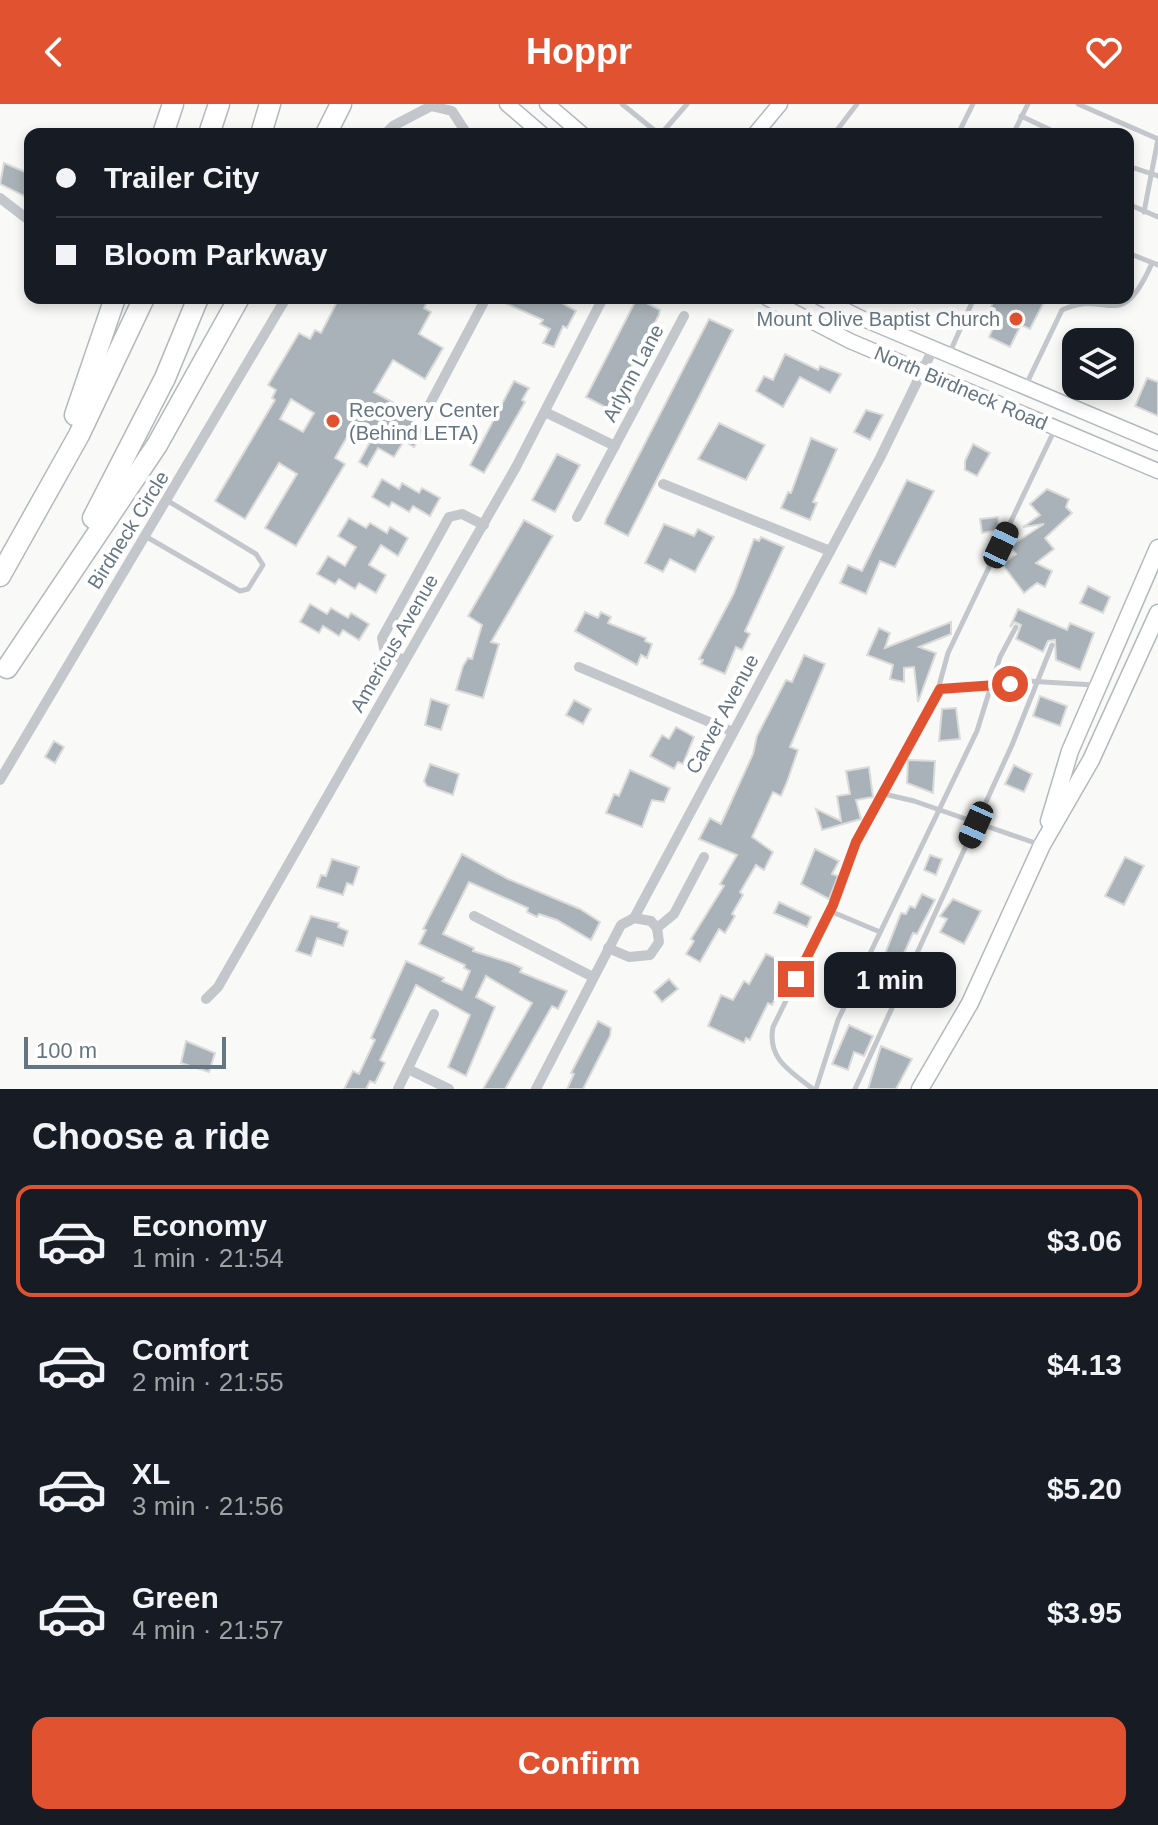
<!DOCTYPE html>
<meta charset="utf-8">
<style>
body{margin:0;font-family:Arial,sans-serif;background:#242831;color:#f1f3f6;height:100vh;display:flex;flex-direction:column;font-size:30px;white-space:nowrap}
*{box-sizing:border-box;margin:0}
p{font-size:26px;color:#9ea1a6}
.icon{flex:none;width:44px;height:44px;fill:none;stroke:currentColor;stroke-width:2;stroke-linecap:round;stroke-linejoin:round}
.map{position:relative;height:985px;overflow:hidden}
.panel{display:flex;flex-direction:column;background:#171b24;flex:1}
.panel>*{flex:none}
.guide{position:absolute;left:24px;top:24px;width:1110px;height:176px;border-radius:16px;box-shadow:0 4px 12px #0003;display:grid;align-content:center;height:176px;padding:0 32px;background:#171b24}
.buttons{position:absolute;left:1062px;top:224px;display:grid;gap:16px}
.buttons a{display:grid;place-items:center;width:72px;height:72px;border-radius:16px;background:#171b24;box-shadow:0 4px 12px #0003;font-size:40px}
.scale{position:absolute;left:24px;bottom:20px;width:202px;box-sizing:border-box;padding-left:8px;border:4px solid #657682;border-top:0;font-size:22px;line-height:28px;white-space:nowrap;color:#657682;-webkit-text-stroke:6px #fff;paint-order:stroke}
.end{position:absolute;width:36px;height:36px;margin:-18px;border:10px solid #e15230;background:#fff;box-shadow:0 0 0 4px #fff}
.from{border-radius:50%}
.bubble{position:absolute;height:56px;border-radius:16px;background:#171b24;box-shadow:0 4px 12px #0003;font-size:26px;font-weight:800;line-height:56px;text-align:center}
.car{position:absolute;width:24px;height:48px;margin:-24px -12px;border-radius:10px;box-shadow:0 0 6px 2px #0007;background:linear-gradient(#222 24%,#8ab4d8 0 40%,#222 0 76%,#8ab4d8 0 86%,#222 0)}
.guide b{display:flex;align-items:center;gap:28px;height:76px;font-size:30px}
.guide b+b{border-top:2px solid #363941}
.guide i{width:20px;height:20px;background:#f1f3f6}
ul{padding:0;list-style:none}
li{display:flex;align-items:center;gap:24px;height:112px;margin:0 16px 12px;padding:0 16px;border:4px solid transparent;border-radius:16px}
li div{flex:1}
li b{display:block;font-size:30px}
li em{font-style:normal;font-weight:800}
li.active{border-color:#e15230}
li>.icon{width:72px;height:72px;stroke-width:1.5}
h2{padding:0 32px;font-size:36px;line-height:96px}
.cta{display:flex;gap:16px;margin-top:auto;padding:16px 32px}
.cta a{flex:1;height:92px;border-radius:16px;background:#e15230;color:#fff;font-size:32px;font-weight:800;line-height:92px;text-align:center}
header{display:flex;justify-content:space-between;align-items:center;height:104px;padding:0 32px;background:#e15230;color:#fff;font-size:36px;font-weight:800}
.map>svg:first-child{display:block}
</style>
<header><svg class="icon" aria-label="back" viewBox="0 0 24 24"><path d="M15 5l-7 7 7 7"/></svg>Hoppr<svg class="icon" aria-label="heart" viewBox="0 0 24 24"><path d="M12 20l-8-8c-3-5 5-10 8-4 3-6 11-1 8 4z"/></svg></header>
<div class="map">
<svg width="1158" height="985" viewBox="0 0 1158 985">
<rect width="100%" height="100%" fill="#f9f9f7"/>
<g fill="#a9b2b8" stroke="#dbdbd9" stroke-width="2" fill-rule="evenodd">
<polygon points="4,59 30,70 30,95 0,80"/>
<path d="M 339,194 L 358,194 L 366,199 L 374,194 L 429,194 L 424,204 L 431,208 L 419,230 L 443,244 L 425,275 L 393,256 L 374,288 L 416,311 L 414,320 L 424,326 L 414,343 L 404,337 L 394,353 L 378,344 L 367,363 L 359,358 L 370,338 L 351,326 L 335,354 L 345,360 L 296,442 L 265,424 L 297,370 L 279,359 L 245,415 L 215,397 L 275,296 L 272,294 L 276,286 L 268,281 L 299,229 L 310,235 L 315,226 L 321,229 ZM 291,295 L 314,309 L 303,328 L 280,315 Z"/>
<polygon points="494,194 553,194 576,207 567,224 563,222 554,243 543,239 550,225 540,220 543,216"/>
<polygon points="637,194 660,206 659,211 609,305 586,293"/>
<polygon points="995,194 1046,194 1030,225 1021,221 1010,243 989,233 999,210 990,205"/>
<polygon points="709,215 733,226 628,432 605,420 606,415"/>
<polygon points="785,250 818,266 820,262 841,270 830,289 800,273 783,303 756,287 764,272 773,276"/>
<polygon points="1147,274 1158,278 1158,312 1135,302"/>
<polygon points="514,277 529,284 522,296 525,298 484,369 470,361"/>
<polygon points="866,306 883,311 870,336 854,328"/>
<polygon points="719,319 765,341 746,376 698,355"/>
<polygon points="811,334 837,345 813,398 817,399 810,416 781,404 788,388 791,389"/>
<polygon points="973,340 990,349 977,372 965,366 965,357"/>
<polygon points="557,350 580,361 555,408 532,396"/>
<polygon points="382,375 399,385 402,379 419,389 422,384 440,394 430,412 413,402 409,408 392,398 389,403 372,393"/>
<polygon points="907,376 934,387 895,463 880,457 866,490 840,479 848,461 862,467"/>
<polygon points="1047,385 1069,395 1066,403 1072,409 1045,434 1054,445 1036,459 1052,467 1045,483 1037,479 1024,489 1002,460 1016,450 1010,442 1044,420 1023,423 1040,411 1030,400"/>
<polygon points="998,413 999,426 982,429 980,415"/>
<polygon points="349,414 366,424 370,419 387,429 390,423 408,434 398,452 381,441 369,461 386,471 376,489 359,479 355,485 339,475 335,480 317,470 328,452 345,462 356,443 338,432"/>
<polygon points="524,416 553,432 491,538 499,540 483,594 456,586 463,562 468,554 472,555 482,521 468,512"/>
<polygon points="664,420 694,432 698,425 714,433 695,468 670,455 663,468 645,459"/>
<polygon points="761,433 784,443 745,527 750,530 742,546 736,543 725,570 701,560 703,556 699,555 734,489 754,435 759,437"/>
<polygon points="1088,482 1110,493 1103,509 1080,499"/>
<polygon points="310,500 327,510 331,504 348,514 351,509 369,520 359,536 343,526 339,532 323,522 319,529 300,518"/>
<polygon points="1018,505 1067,526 1070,519 1094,529 1080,566 1056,556 1055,536 1048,537 1043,548 1016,535 1021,521 1015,518 1010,523"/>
<polygon points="585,508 598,514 601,508 611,513 608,519 646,534 645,537 652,540 647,554 641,551 637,561 575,527"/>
<polygon points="951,518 951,530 919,543 936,549 918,598 914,563 904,564 904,578 890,575 893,561 867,551 879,524 890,529 885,544"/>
<polygon points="804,551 825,560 790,643 798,646 787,678 781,692 773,688 752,733 773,748 764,766 756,761 740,788 743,791 732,810 735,812 725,829 719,825 700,858 686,850 694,837 691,835 724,782 720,780 737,751 699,735 710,714 721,720 753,650 757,632 786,576 792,578"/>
<polygon points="1040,592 1067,602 1060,622 1033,612"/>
<polygon points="431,595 449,601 441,626 425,621"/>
<polygon points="574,596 591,605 583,620 566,611"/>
<polygon points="956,604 960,635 939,637 942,605"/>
<polygon points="676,623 694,633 683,660 678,658 674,665 650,652 662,631 669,635"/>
<polygon points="54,637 64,643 55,659 45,653"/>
<polygon points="908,656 935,657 933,689 907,679"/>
<polygon points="430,660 459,670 453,691 427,682 424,677"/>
<polygon points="1014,661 1032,670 1024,688 1005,680"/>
<polygon points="869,663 873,693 856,696 861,715 822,726 816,705 841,717 837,692 850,690 846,667"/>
<polygon points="630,666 670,684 664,698 652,696 642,723 606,709 614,690 619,692"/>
<polygon points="815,745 839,757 832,770 838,772 829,795 801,780"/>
<polygon points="462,750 508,775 580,805 600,818 591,836 557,816 539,810 537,813 527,808 528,804 469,778 443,830 474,844 473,847 511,859 522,864 520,868 567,887 558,905 552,902 505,985 483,985 532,899 486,872 476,893 495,903 466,972 448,963 470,911 416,881 380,956 385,959 375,979 370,977 366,985 344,985 353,967 359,970 375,936 371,934 406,857 444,874 442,877 462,886 470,867 464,864 465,861 419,840 426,826 423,825"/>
<polygon points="930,751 942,755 936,771 924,766"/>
<polygon points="1125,753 1144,762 1124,801 1105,792"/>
<polygon points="332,755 359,763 353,781 347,779 343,791 317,783 321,771 326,772"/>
<polygon points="922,790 935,796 917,830 913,829 884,895 870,888 901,809 906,810 910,802 915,804"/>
<polygon points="953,795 981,807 964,840 940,828 947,815 940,812"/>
<polygon points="779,798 811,813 807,823 774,809"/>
<polygon points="311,812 339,819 338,823 348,827 343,842 317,834 311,852 296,847"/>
<polygon points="766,850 789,860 776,893 772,901 768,899 750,936 746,934 744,939 708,922 721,891 733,896 744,877 749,880"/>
<polygon points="928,862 940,867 923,902 912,896"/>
<polygon points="669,875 678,885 662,898 654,888"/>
<polygon points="598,917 611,924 610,932 583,985 567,985 574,970 571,969"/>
<polygon points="849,921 873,932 864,952 854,948 848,966 832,960"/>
<polygon points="186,937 215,949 209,968 181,959"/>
<polygon points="881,942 912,955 896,985 868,985"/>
</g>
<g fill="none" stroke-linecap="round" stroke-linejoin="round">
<defs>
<g id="secondary">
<polyline points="507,0 542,30"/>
<polyline points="547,0 582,30"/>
<polyline points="755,30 780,0"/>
<polyline points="767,194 850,237 1158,367"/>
<polyline points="821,194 861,214 1158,339"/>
</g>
<g id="primary">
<polyline points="1049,717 1070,647 1158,444"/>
<polyline points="920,985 970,899 1042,741 1091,656 1158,509"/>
</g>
<g id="highway">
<polyline points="163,30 173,0"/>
<polyline points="209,30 219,0"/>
<polyline points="261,30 270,0"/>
<polyline points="326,30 341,0"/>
<polyline points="75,311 115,194"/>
<polyline points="93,414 165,274 198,194"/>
<polyline points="0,472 79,331 144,194"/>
<polyline points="7,564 157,341 239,194"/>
</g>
</defs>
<use href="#secondary" stroke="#b3b9be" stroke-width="17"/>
<use href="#primary" stroke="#b4b9bd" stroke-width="19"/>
<use href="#highway" stroke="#b4b8bc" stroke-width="23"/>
<g stroke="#c3c7cb" stroke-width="5">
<polyline points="622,0 659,30"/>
<polyline points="1078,0 1158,35"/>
<polyline points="1021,12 1059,30"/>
<polyline points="661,30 687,0"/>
<polyline points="834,30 857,0"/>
<polyline points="958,30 973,0"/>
<polyline points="1013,30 1028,0"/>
<polyline points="1128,62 1158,72"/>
<polyline points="1128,100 1158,113"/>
<polyline points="1144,108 1158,35"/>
<polyline points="1128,149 1158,161"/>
<polyline points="950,248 974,194"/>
<path d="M 1025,283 L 1062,206 C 1108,184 1120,232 1152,159"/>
<polyline points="145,432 240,487 248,485 263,461 256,450 168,397"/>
<polyline points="940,585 1027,577 1094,581"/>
<polyline points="884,690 914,697 1041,741"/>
<polyline points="830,807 880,828"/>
<path d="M 813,985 C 790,967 767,955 773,923 L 833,801 L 856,738 L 934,600 L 948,549 L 1055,325"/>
<polyline points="816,985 838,916 977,627 1000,553 1016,523"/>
<polyline points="855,985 1012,641 1052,541"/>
</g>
<g stroke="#c3c7cb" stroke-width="10">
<polyline points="385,30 393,22 431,2 452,7 467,30"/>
<polyline points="0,94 30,117"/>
<polyline points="545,308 615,342"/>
<polyline points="424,311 486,194"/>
<polyline points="663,380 830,447"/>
<polyline points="577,413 684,212"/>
<polyline points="404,557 384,544 382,534 449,413 462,410 484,421"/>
<polyline points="579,563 733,628"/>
<polyline points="0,676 286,194"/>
<polyline points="474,812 593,873"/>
<polyline points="634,814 651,817 657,824"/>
<polyline points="657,824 674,810 704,753"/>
<polyline points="608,844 629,853 650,851 659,838 657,824"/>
<polyline points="206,895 218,883 516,363 603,194"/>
<polyline points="408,965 449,985"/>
<polyline points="398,985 434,910"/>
<polyline points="536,985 621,821 634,814 880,354 933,245"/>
</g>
<use href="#secondary" stroke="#fff" stroke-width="14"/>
<use href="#primary" stroke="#fff" stroke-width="16"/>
<use href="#highway" stroke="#fff" stroke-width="20"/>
</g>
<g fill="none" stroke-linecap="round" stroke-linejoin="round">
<polyline stroke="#e15230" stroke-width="10" points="796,875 833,801 856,738 940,585 1010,580"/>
</g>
<g fill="#e15230" stroke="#fff" stroke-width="3">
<circle cx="1016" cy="215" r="8"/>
<circle cx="333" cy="317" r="8"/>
</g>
<g text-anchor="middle" stroke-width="8" stroke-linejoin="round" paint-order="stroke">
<g font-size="20" fill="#657682" stroke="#fff" text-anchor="end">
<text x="1000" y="222">Mount Olive Baptist Church</text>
<text x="349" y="313" text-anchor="start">Recovery Center<tspan x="349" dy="23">(Behind LETA)</tspan></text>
</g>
<g font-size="20" fill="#657682" stroke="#fff">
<text transform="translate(633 269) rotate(-62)" y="7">Arlynn Lane</text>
<text transform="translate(961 284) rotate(23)" y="7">North Birdneck Road</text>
<text transform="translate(128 426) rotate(-58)" y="7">Birdneck Circle</text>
<text transform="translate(394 539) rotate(-60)" y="7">Americus Avenue</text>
<text transform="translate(722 610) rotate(-62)" y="7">Carver Avenue</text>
</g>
</g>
</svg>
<div class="buttons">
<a><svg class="icon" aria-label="layers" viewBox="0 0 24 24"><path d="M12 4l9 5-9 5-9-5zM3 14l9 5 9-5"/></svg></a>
</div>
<div class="scale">100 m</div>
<i class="end from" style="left:1010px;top:580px"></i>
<i class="end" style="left:796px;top:875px"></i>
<div class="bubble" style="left:824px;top:848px;width:132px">1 min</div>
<i class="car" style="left:1001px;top:441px;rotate:25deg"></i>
<i class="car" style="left:976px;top:721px;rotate:204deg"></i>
<div class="guide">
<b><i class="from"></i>Trailer City</b>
<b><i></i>Bloom Parkway</b>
</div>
</div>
<section class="panel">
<h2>Choose a ride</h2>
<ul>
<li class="active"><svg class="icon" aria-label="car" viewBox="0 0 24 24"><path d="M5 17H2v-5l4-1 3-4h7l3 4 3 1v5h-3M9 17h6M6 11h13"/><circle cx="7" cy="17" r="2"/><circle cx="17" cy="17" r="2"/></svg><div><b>Economy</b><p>1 min · 21:54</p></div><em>$3.06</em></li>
<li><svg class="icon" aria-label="car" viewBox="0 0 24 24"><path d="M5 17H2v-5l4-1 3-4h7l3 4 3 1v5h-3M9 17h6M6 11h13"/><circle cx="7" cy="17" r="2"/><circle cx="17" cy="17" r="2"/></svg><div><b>Comfort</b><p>2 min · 21:55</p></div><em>$4.13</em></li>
<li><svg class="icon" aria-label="car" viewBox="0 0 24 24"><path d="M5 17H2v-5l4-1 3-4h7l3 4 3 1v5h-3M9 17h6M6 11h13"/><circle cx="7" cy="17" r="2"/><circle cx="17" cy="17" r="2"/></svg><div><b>XL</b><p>3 min · 21:56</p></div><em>$5.20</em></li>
<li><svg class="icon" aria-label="car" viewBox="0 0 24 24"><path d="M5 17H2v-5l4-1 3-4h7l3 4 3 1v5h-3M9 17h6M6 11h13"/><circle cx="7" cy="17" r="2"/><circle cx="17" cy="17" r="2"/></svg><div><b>Green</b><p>4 min · 21:57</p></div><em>$3.95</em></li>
</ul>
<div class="cta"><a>Confirm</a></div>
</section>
